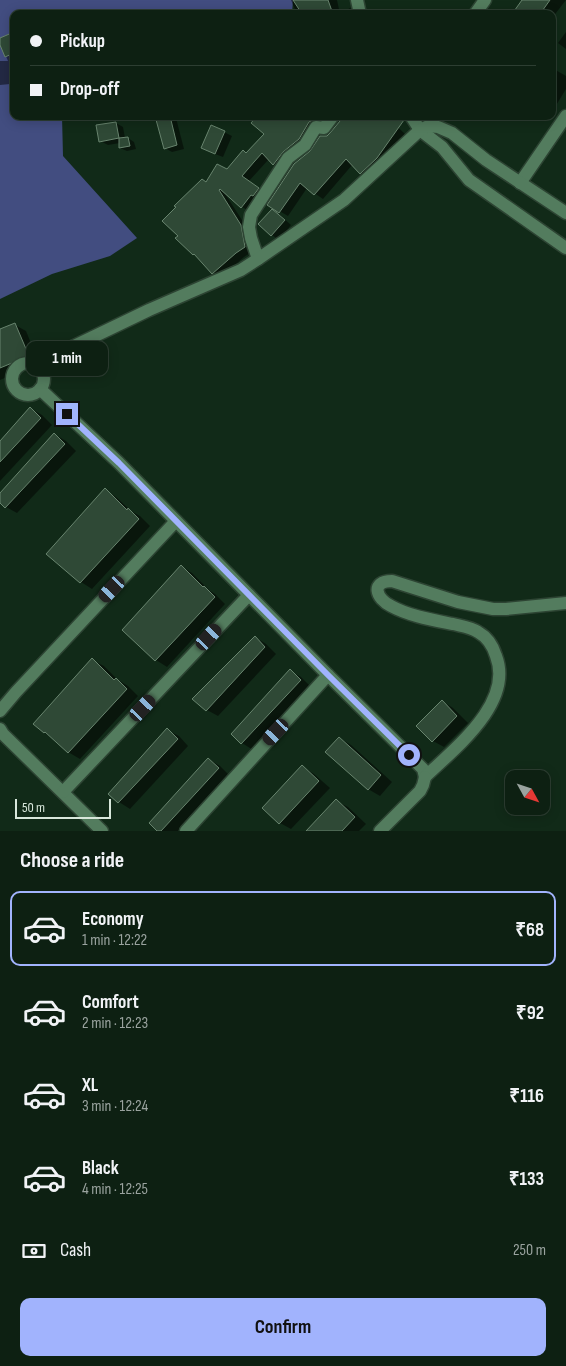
<!DOCTYPE html>
<meta charset="utf-8">
<style>
body{margin:0;font-family:"Sofia Sans Condensed",sans-serif;background:#16281b;color:#f1f3f6;height:100vh;display:flex;flex-direction:column;font-size:19px;white-space:nowrap}
*{box-sizing:border-box;margin:0}
p{font-size:16px;color:#9aa39f}
.icon{flex:none;width:28px;height:28px;fill:none;stroke:currentColor;stroke-width:2;stroke-linecap:round;stroke-linejoin:round}
.map{position:relative;height:831px;overflow:hidden}
.sheet{display:flex;flex-direction:column;background:#0d2012;flex:1}
.sheet>*{flex:none}
.banner{position:absolute;left:10px;top:10px;width:546px;height:110px;border-radius:10px;box-shadow:0 2px 12px #0003,0 0 0 1px #2d3e32;display:grid;align-content:center;height:110px;padding:0 20px;background:#0d2012}
.needle{width:32px;rotate:130deg}
.tools{position:absolute;left:505px;top:770px;display:grid;gap:10px}
.tools a{display:grid;place-items:center;width:45px;height:45px;border-radius:10px;background:#0d2012;box-shadow:0 2px 12px #0003,0 0 0 1px #2d3e32;font-size:25px}
.scale{position:absolute;left:15px;bottom:12px;width:96px;box-sizing:border-box;padding-left:5px;border:2px solid #d8e7db;border-top:0;font-size:14px;line-height:18px;white-space:nowrap;color:#d8e7db;-webkit-text-stroke:4px #112a18;paint-order:stroke}
.end{position:absolute;width:22px;height:22px;margin:-11px;border:6px solid #a1b3fd;background:#111;box-shadow:0 0 0 2px #111}
.from{border-radius:50%}
.bubble{position:absolute;height:35px;border-radius:10px;background:#0d2012;box-shadow:0 2px 12px #0003,0 0 0 1px #2d3e32;font-size:16px;font-weight:700;line-height:35px;text-align:center}
.car{position:absolute;width:15px;height:30px;margin:-15px -8px;border-radius:6px;box-shadow:0 0 4px 1px #0007;background:linear-gradient(#222 24%,#8ab4d8 0 40%,#222 0 76%,#8ab4d8 0 86%,#222 0)}
.banner b{display:flex;align-items:center;gap:18px;height:48px;font-size:19px}
.banner b+b{border-top:1px solid #2d3e32}
.banner i{width:12px;height:12px;background:#f1f3f6}
ul{padding:0;list-style:none}
li{display:flex;align-items:center;gap:15px;height:75px;margin:0 10px 8px;padding:0 10px;border:2px solid transparent;border-radius:10px}
li div{flex:1}
li b{display:block;font-size:19px}
li em{font-style:normal;font-weight:700}
li.current{border-color:#a1b3fd}
li>.icon{width:45px;height:45px;stroke-width:1.5}
h2{padding:0 20px;font-size:22px;line-height:60px}
.pay{display:flex;align-items:center;gap:12px;height:55px;padding:0 20px;font-size:19px}
.pay p{margin-inline-start:auto}
.cta{display:flex;gap:10px;margin-top:auto;padding:10px 20px}
.cta a{flex:1;height:58px;border-radius:10px;background:#a1b3fd;color:#111;font-size:20px;font-weight:700;line-height:58px;text-align:center}
.map>svg:first-child{display:block}
</style>
<div class="map">
<svg width="566" height="831" viewBox="0 0 566 831">
<rect width="100%" height="100%" fill="#112a18"/>
<polygon fill="#424d80" points="0,0 293,0 292,14 14,14 14,116 62,116 63,156 137,238 110,256 52,274 0,299"/>
<g fill="#0007">
<polygon points="291,0 337,0 340,14 297,14"/>
<polygon points="524,0 566,0 552,18 552,14 519,14"/>
<polygon points="350,8 358,14 341,14"/>
<polygon points="566,32 566,49 558,43"/>
<polygon points="14,34 14,76 10,84 0,85 0,61 8,61 0,42 0,39"/>
<polygon points="552,68 566,76 566,89 552,112"/>
<polygon points="157,116 173,116 176,118 184,149 172,152 165,148"/>
<polygon points="291,116 334,116 282,169 274,164 269,159 249,181 266,193 249,211 242,207 224,192 249,231 253,251 244,257 221,277 213,273 207,183 227,171 247,154 266,134"/>
<polygon points="386,116 405,134 385,163 369,178 361,173 353,164 323,199 307,188 288,216 269,205 327,137"/>
<polygon points="539,116 550,116 547,121"/>
<polygon points="116,123 123,127 125,138 128,138 134,142 136,149 127,151 120,148 120,143 108,145 100,141"/>
<polygon points="224,132 232,136 223,157 210,152"/>
<polygon points="272,211 280,215 291,225 279,240 272,235 260,224"/>
<polygon points="15,325 26,331 39,363 0,380 0,331"/>
<polygon points="31,409 42,415 52,425 0,481 0,443"/>
<polygon points="54,434 66,441 76,451 17,513 6,507 0,501 0,495"/>
<polygon points="105,490 116,497 131,511 140,516 150,526 92,589 81,582"/>
<polygon points="181,566 192,573 210,591 215,594 225,604 167,667 156,660"/>
<polygon points="255,637 266,644 276,654 218,716 207,710"/>
<polygon points="92,660 104,666 118,680 128,686 138,696 80,759 68,752 51,737 44,732"/>
<polygon points="290,671 301,677 311,687 253,750 242,743"/>
<polygon points="442,701 453,708 468,723 444,747 433,741"/>
<polygon points="167,730 179,736 188,746 130,809 119,802 110,794"/>
<polygon points="339,738 351,745 392,782 380,796 368,789"/>
<polygon points="208,759 220,766 230,776 178,831 159,831"/>
<polygon points="303,767 314,774 330,788 291,829 280,823"/>
<polygon points="336,801 348,807 366,824 359,831 308,831"/>
</g>
<g fill="#2f4936" stroke="#68846e">
<polygon points="293,0 328,0 333,14 302,14"/>
<polygon points="522,0 550,0 540,14 512,14"/>
<polygon points="14,32 14,53 5,57 0,45 0,38"/>
<polygon points="155,116 170,116 177,145 164,149"/>
<polygon points="257,116 323,116 320,119 313,120 309,122 299,139 283,152 273,165 262,153 254,162 242,176 259,188 253,196 251,195 241,208 220,189 219,190 241,225 245,247 236,253 212,274 194,254 193,255 175,238 178,236 162,221 176,207 174,206 202,179 206,182 217,164 227,169 243,150 246,153 264,134 251,123"/>
<polygon points="341,116 403,116 404,120 377,158 360,174 346,159 314,195 300,183 279,213 267,205 294,164 310,151 320,136 327,136 330,133 340,121"/>
<polygon points="116,122 119,138 99,142 96,125"/>
<polygon points="211,125 225,131 215,154 201,148"/>
<polygon points="128,137 130,146 119,148 119,138"/>
<polygon points="272,209 285,220 271,236 258,224"/>
<polygon points="15,323 29,356 0,368 0,329"/>
<polygon points="30,407 41,418 0,462 0,441"/>
<polygon points="54,433 65,444 5,508 0,503 0,493"/>
<polygon points="105,488 127,510 128,508 139,519 80,583 46,554"/>
<polygon points="181,565 203,587 204,586 215,597 155,661 122,630"/>
<polygon points="255,636 265,647 206,711 192,699"/>
<polygon points="92,658 114,680 116,678 127,689 68,753 45,732 44,733 33,724"/>
<polygon points="290,669 301,680 241,744 231,734"/>
<polygon points="442,700 457,716 432,742 416,726"/>
<polygon points="167,728 178,739 118,803 108,794"/>
<polygon points="339,737 381,775 368,790 325,752"/>
<polygon points="208,758 219,768 161,831 157,831 149,823"/>
<polygon points="302,765 319,781 279,824 262,808"/>
<polygon points="336,799 355,817 342,831 306,831"/>
</g>
<g fill="none" stroke-linecap="round" stroke-linejoin="round">
<defs>
<g id="minor">
<polyline points="357,0 360,14"/>
<polyline points="475,14 485,0"/>
<polyline points="411,116 420,130 442,147 469,180 566,248"/>
<polyline points="520,183 566,116"/>
<polyline points="258,259 251,238 249,227 251,215 288,158 305,145 316,127 324,128 333,116"/>
<circle cx="28" cy="379" r="16"/>
<polyline points="38,367 43,361 149,310 241,270 258,259 344,200 420,130 428,126 438,127 452,133 486,160 566,213"/>
<polyline points="40,389 119,463 328,675 423,769 425,777"/>
<polyline points="0,711 16,692 176,521"/>
<polyline points="0,729 3,734 102,831"/>
<path d="M 425,777 C 455,748 514,703 496,656 C 493,646 487,637 478,632 C 471,627 461,626 453,624 C 433,620 409,616 391,606 C 376,599 370,581 392,581 L 458,602 L 493,609 L 506,609 L 566,603"/>
<polyline points="63,792 249,595"/>
<polyline points="186,831 328,675"/>
<polyline points="380,831 420,791 423,785 425,777"/>
</g>
</defs>
<use href="#minor" stroke="#2d4433" stroke-width="15"/>
<use href="#minor" stroke="#537c5e" stroke-width="12"/>
</g>
<g fill="none" stroke-linecap="round" stroke-linejoin="round">
<polyline stroke="#a1b3fd" stroke-width="6" points="67,414 119,463 328,675 409,755"/>
</g>
</svg>
<div class="tools">
<a><svg class="needle" viewBox="-14 -14 28 28"><path d="M0-13l5 13h-10z" fill="#e53935"/><path d="M0 13l5-13h-10z" fill="#9aa39f"/></svg></a>
</div>
<div class="scale">50 m</div>
<i class="end from" style="left:409px;top:755px"></i>
<i class="end" style="left:67px;top:414px"></i>
<div class="bubble" style="left:26px;top:341px;width:82px">1 min</div>
<i class="car" style="left:112px;top:589px;rotate:223deg"></i>
<i class="car" style="left:209px;top:637px;rotate:43deg"></i>
<i class="car" style="left:143px;top:708px;rotate:43deg"></i>
<i class="car" style="left:276px;top:732px;rotate:223deg"></i>
<div class="banner">
<b><i class="from"></i>Pickup</b>
<b><i></i>Drop-off</b>
</div>
</div>
<section class="sheet">
<h2>Choose a ride</h2>
<ul>
<li class="current"><svg class="icon" aria-label="car" viewBox="0 0 24 24"><path d="M5 17H2v-5l4-1 3-4h7l3 4 3 1v5h-3M9 17h6M6 11h13"/><circle cx="7" cy="17" r="2"/><circle cx="17" cy="17" r="2"/></svg><div><b>Economy</b><p>1 min · 12:22</p></div><em>₹68</em></li>
<li><svg class="icon" aria-label="car" viewBox="0 0 24 24"><path d="M5 17H2v-5l4-1 3-4h7l3 4 3 1v5h-3M9 17h6M6 11h13"/><circle cx="7" cy="17" r="2"/><circle cx="17" cy="17" r="2"/></svg><div><b>Comfort</b><p>2 min · 12:23</p></div><em>₹92</em></li>
<li><svg class="icon" aria-label="car" viewBox="0 0 24 24"><path d="M5 17H2v-5l4-1 3-4h7l3 4 3 1v5h-3M9 17h6M6 11h13"/><circle cx="7" cy="17" r="2"/><circle cx="17" cy="17" r="2"/></svg><div><b>XL</b><p>3 min · 12:24</p></div><em>₹116</em></li>
<li><svg class="icon" aria-label="car" viewBox="0 0 24 24"><path d="M5 17H2v-5l4-1 3-4h7l3 4 3 1v5h-3M9 17h6M6 11h13"/><circle cx="7" cy="17" r="2"/><circle cx="17" cy="17" r="2"/></svg><div><b>Black</b><p>4 min · 12:25</p></div><em>₹133</em></li>
</ul>
<div class="pay"><svg class="icon" aria-label="cash" viewBox="0 0 24 24"><path d="M3 7h18v10H3z"/><circle cx="12" cy="12" r="2"/></svg>Cash<p>250 m</p></div>
<div class="cta"><a>Confirm</a></div>
</section>
